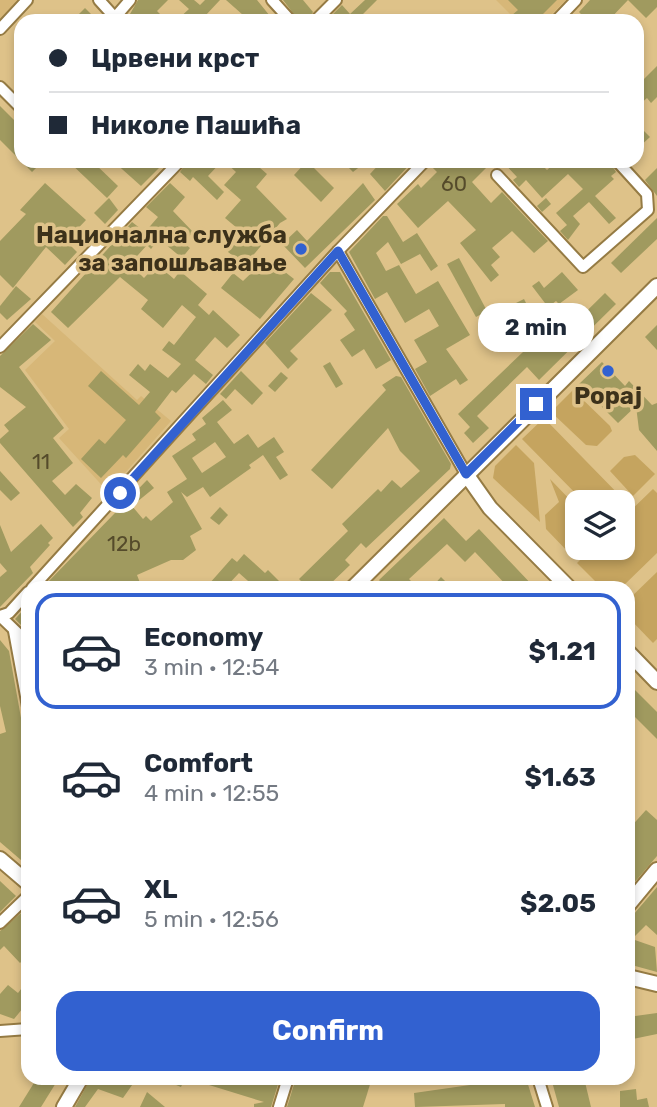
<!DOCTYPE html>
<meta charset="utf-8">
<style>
body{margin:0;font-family:Rubik,sans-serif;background:#f2f2f3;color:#1f2937;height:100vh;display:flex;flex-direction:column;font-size:26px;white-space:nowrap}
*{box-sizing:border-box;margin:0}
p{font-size:23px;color:#747a83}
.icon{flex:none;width:38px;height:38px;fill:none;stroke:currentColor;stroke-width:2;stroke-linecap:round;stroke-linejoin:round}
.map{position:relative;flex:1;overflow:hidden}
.panel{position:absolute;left:21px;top:581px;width:614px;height:504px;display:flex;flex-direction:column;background:#fff;border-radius:21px;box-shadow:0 4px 10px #0003}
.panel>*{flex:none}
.hud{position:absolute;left:14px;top:14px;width:630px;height:154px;border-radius:21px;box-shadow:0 4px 10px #0003;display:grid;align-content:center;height:154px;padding:0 35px;background:#fff}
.controls{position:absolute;left:565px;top:490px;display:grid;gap:14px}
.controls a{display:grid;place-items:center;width:70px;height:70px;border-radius:14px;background:#fff;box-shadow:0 4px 10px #0003;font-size:35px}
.end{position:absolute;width:32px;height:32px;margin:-16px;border:9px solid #3261d0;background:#fff;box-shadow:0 0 0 4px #fff}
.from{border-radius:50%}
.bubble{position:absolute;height:49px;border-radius:21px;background:#fff;box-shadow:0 4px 10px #0003;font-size:23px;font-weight:700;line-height:49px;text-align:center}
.hud b{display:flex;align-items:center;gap:24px;height:66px;font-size:26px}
.hud b+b{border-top:2px solid #e0e1e3}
.hud i{width:18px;height:18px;background:#1f2937}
ul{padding:12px 0 0;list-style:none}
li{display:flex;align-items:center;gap:21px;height:116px;margin:0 14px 10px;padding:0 21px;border:4px solid transparent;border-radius:21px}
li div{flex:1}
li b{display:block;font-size:26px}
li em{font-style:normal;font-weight:700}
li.selected{border-color:#3261d0}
li>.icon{width:63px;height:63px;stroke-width:1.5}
.primary-button{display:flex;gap:14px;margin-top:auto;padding:14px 35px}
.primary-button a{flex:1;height:80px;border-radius:21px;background:#3261d0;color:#fff;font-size:28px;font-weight:700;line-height:80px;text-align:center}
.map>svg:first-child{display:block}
</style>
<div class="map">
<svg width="657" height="1107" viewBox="0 0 657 1107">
<rect width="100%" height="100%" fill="#dec289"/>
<g fill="#d7b778">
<polygon points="0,0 19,0 0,20"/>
<polygon points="496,0 566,0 545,21 517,21"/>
<polygon points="42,314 137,400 141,396 171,421 108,492 59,438 69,429 25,370 55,341 35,322"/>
</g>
<g fill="#c5a45f">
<polygon points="573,390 610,426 612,431 597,446 586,445 551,412"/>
<polygon points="544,418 626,502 623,505 623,502 584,502 522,439"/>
<polygon points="516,445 534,463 540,522 493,478 495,466"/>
<polygon points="635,455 655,474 633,496 610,471 624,457"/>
<polygon points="550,479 577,507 579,548 571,555 546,529 545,515 559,502"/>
<polygon points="653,489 657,493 657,553 621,588 602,588 577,563 592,548 623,548 623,518"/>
<polygon points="657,572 657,639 653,643 628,617 628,600"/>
</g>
<g fill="#a09a5f" fill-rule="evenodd">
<polygon points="138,0 168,0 157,11 167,21 126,21"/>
<polygon points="179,0 194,0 200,5 205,0 220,0 205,16 211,21 176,21 189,9"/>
<polygon points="226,0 257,0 274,21 237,21 243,15"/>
<polygon points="283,0 303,0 313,12 307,21 299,21"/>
<polygon points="365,0 377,0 363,14 369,21 326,21 342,5 350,14"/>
<polygon points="508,0 557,0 536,21 517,21 511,16 518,10"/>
<polygon points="590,0 657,0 657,7 646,18 628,0 608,21 588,21 579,12"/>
<polygon points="85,8 98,21 72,21"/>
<polygon points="657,66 657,97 651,103 647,98 637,107 637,86"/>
<polygon points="0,106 21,127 21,161 43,161 32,172 0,140"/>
<polygon points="637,124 650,137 637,149"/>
<polygon points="68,161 92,161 118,186 107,198"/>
<polygon points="113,161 166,161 141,186"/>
<polygon points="188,161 222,161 208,176 224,192 217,200 193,177 190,181 180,172"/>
<polygon points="224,161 252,161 267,174 256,187 287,219 280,223 245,265 228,252 243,233 225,218 241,200 224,185 236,172"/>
<polygon points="307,161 334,188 321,202 294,175"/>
<polygon points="342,161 367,161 353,172"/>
<polygon points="382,161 413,161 385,191 370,174"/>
<polygon points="433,161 441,161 444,165 448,161 493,161 472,182 491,203 502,192 548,241 534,253 512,231 492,248 500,257 491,265 499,275 491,282 460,243 476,230 448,201 418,228 397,204 418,184 421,188 437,172 431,166"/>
<polygon points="502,161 538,161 547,170 557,161 609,161 616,172 611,176 614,179 595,196 616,218 609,224 589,202 573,216 580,224 568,240 560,231 567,225 556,213 583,189 568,174 542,198 526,180 519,187 513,180 517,177"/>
<polygon points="657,168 657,196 645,180"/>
<polygon points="45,183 86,220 66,241 77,252 65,265 46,247 13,288 0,275 0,241 26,214 20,210"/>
<polygon points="170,183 185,197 173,211 193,232 184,243 190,248 182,258 159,239 151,249 147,245 130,264 144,278 157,264 174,279 180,271 207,294 198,305 209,315 213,310 240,335 227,348 215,337 195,360 213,375 206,384 194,374 176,393 172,390 155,412 161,418 126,458 123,455 101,478 81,459 99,439 105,444 126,420 88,386 101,371 139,405 150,392 129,375 138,364 145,371 150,364 168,378 181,364 162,350 169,341 174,345 196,317 182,305 163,328 141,309 148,300 120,277 68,328 51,312 132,222 145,232 158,217 146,207"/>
<polygon points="363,183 375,200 305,268 282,244 297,230 307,241"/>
<polygon points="109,198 118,210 105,224 94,213"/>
<polygon points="546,198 551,204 542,212 537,206"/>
<polygon points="383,216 387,216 403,242 417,233 438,266 431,271 420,254 401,264 388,242 376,253 386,271 399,265 416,294 438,281 470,335 446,349 468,380 460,385 456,379 430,396 415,369 427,362 414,340 439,326 429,309 405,323 387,292 375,299 349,252"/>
<polygon points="657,218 657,239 621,273 611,263"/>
<polygon points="267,258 294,279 260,319 221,288 233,273 243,281"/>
<polygon points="459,258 487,311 476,317 447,264"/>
<polygon points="330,272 340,272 391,360 376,369 364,349 352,357 340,340 355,330 344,314 347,311 320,283"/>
<polygon points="562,272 578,290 559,304 556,301 548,307 532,286 539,281 544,288"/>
<polygon points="16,286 31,299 7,320 0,313 0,306"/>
<polygon points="311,293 332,310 290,351 298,359 288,369 265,343"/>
<polygon points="605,293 616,304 539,380 527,367 477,416 489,428 473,443 464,433 470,427 458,414 523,352 521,350 533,338 546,351"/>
<polygon points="524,299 528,307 505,319 500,311"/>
<polygon points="33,324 51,340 19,367 64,428 53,438 73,463 52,481 65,495 76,484 92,498 80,513 83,517 73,527 0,443 0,439 9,431 4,425 26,407 0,387 0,356"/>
<polygon points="657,325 657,350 645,337"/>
<polygon points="330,362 343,384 336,388 323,366"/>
<polygon points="602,362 625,386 629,381 652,405 657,403 657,451 639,430 636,406 618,423 579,384"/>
<polygon points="241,371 263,393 252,405 235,389 226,399 220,394"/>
<polygon points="281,372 288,378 275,392 268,386"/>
<polygon points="396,376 401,377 451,464 450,469 366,548 361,543 345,560 350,565 326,588 308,588 299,579 348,531 342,524 378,489 381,492 392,480 401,488 420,471 400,451 388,428 332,489 311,470 386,390 382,385"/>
<path d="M 223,400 L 232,410 L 217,422 L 234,444 L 248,434 L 258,448 L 274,437 L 284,452 L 276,457 L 288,475 L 280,480 L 263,455 L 249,465 L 251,468 L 210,497 L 203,487 L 187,497 L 181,492 L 202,529 L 190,536 L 196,550 L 183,560 L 171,560 L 137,575 L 142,588 L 51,588 L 47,583 L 147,480 L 154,488 L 132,506 L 143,519 L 146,516 L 151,521 L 173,502 L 167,492 L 187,479 L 172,456 L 196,440 L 192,434 L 206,424 L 202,418 ZM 215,442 L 226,457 L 202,473 L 192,458 Z"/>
<polygon points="0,471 20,493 11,501 0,490"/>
<polygon points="220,507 228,515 219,525 210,518"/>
<polygon points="444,518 466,541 479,529 535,588 509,588 475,552 465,562 447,544 409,579 413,583 408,588 386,588 379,580"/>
<polygon points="41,524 53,538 48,543 50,545 30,567 33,573 0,607 0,577 7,571 0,563 0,525 11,552"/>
<polygon points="244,554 265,573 268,570 286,588 256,588 239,573 225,588 213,588 209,584 232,558 237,562"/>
<polygon points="441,577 452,588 431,588"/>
<polygon points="28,605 28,632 15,619"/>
<polygon points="0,640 9,651 28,757 28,866 0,842 0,734 6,732 0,706"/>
<polygon points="628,683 657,712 657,739 628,710"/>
<polygon points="646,810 657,820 657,856 628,890 628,830"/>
<polygon points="0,881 16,896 0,912"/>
<polygon points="657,887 657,935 646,925 632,939 655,947 657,972 628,964 628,921"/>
<polygon points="27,908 28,955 20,963 4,946 0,950 0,931"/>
<polygon points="28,980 28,1002 14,1019 0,1014 0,994 8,985 18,993"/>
<polygon points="657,1013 657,1034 628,1040 628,1017"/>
<polygon points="37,1078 59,1078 41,1107 19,1107"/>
<polygon points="91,1078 137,1078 123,1098 98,1089 85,1107 75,1107"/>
<polygon points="159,1078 185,1078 181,1087"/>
<polygon points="211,1078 280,1078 271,1107 254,1107 254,1104 264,1102 209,1085"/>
<polygon points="296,1078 372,1078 363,1107 287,1107"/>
<polygon points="493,1078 526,1078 535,1107 505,1107 505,1104 415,1107 414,1093 484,1083"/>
<polygon points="551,1078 584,1078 591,1107 559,1107"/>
<polygon points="636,1089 637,1100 647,1098 649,1107 620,1107 620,1091"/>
<polygon points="147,1092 165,1107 140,1107"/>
</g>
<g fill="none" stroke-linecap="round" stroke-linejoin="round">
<defs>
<g id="street">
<polyline points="99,0 118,21"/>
<polyline points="272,0 291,21"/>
<polyline points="112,21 130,0"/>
<polyline points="315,21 336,0"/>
<polyline points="556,21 576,0"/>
<polyline points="0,29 27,0"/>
<polyline points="0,87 21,108"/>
<polyline points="497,175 583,267 648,210 647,194 617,161"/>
<polyline points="338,251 466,474"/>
<polyline points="0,347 180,161"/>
<polyline points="32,588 338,251 425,161"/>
<polyline points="28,592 9,613 0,616 28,643"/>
<polyline points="14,631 28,707"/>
<polyline points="0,923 28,896"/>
<polyline points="0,1031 28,1029"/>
<polyline points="538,1078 547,1107"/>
<polyline points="279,1107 288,1078"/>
</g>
<g id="secondary">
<polyline points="466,474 490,508 569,588"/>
<polyline points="353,588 657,286"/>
<polyline points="628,652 657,682"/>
<polyline points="0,859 28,883"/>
<polyline points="628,905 657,870"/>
<polyline points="628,977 657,984"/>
<polyline points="64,1107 81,1078"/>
</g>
</defs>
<use href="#street" stroke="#957b44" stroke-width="14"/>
<use href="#secondary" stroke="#957b44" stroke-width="18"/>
<use href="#street" stroke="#fff" stroke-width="10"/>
<use href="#secondary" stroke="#fff" stroke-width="14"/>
</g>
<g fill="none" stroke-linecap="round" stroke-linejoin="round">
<polyline stroke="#3261d0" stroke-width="9" points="120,493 338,251 466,474 536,404"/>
</g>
<g fill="#3261d0" stroke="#dec289" stroke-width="2.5">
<circle cx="301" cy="249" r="7"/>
<circle cx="608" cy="371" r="7"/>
</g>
<g text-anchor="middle" stroke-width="7" stroke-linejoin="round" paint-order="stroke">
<g font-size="21" fill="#554b2b">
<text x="454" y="191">60</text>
<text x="41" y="469">11</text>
<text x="124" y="551">12b</text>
</g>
<g font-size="24" font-weight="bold" fill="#3c311a" stroke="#dec289" text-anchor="end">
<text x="287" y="243">Национална служба<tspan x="287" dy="28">за запошљавање</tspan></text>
<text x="608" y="404" text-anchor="middle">Popaj</text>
</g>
</g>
</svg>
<div class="controls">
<a><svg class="icon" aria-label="layers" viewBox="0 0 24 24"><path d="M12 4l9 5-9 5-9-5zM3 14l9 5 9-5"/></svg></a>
</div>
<i class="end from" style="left:120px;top:493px"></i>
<i class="end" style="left:536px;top:404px"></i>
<div class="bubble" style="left:478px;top:303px;width:116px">2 min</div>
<div class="hud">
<b><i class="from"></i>Црвени крст</b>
<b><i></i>Николе Пашића</b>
</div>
<section class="panel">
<ul>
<li class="selected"><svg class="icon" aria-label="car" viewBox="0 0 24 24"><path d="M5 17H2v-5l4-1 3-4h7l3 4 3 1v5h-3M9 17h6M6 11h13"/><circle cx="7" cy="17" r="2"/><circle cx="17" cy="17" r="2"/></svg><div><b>Economy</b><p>3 min · 12:54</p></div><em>$1.21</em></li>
<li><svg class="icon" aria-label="car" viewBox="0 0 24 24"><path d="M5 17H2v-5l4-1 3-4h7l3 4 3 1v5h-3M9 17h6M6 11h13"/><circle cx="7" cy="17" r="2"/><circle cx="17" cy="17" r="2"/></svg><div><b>Comfort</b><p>4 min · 12:55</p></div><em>$1.63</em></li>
<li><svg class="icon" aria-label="car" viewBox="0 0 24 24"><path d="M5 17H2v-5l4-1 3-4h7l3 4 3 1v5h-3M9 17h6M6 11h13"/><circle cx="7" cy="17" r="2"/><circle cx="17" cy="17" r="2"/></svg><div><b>XL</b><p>5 min · 12:56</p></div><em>$2.05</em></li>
</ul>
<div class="primary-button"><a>Confirm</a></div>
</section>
</div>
